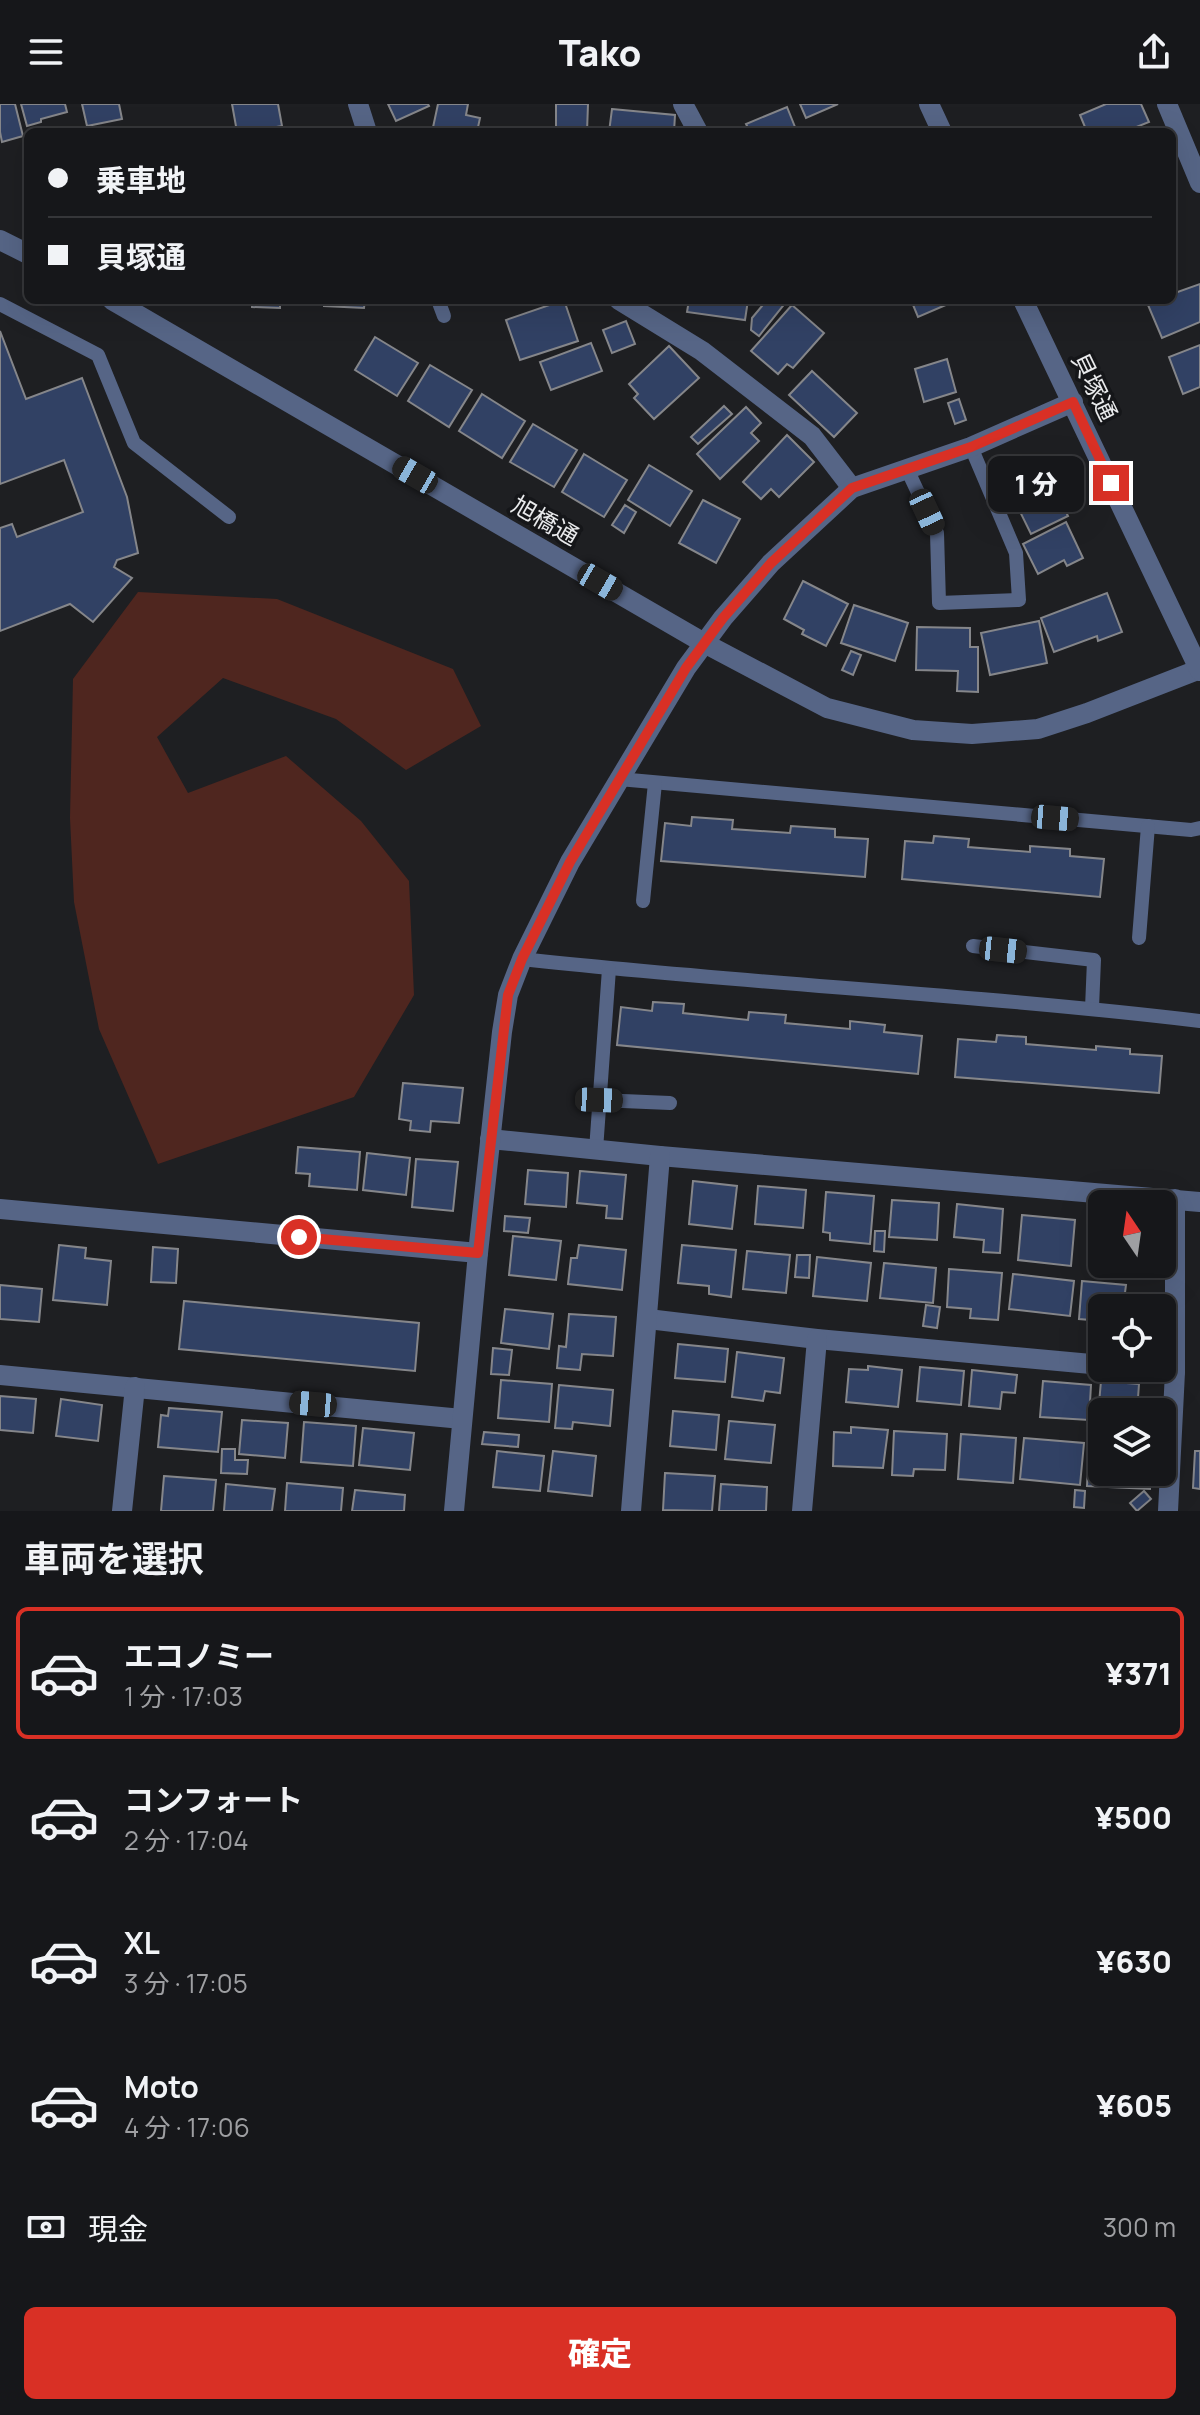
<!DOCTYPE html>
<html lang="ja">
<meta charset="utf-8">
<style>
body{margin:0;font-family:Manrope,"Noto Sans JP",sans-serif;background:#1f2023;color:#f1f3f6;height:100vh;display:flex;flex-direction:column;font-size:30px;white-space:nowrap}
*{box-sizing:border-box;margin:0}
p{font-size:26px;color:#9e9fa2}
.icon{flex:none;width:44px;height:44px;fill:none;stroke:currentColor;stroke-width:2;stroke-linecap:round;stroke-linejoin:round}
.map{position:relative;height:1407px;overflow:hidden}
.panel{display:flex;flex-direction:column;background:#16171a;flex:1}
.panel>*{flex:none}
.top-card{position:absolute;left:24px;top:24px;width:1152px;height:176px;border-radius:12px;box-shadow:0 8px 32px #0002,0 0 0 2px #353639;display:grid;align-content:center;height:176px;padding:0 24px;background:#16171a}
.needle{width:52px;rotate:347deg}
.controls{position:absolute;left:1088px;top:1086px;display:grid;gap:16px}
.controls a{display:grid;place-items:center;width:88px;height:88px;border-radius:12px;background:#16171a;box-shadow:0 8px 32px #0002,0 0 0 2px #353639;font-size:40px}
.end{position:absolute;width:36px;height:36px;margin:-18px;border:10px solid #d93025;background:#fff;box-shadow:0 0 0 4px #fff}
.from{border-radius:50%}
.bubble{position:absolute;height:56px;border-radius:12px;background:#16171a;box-shadow:0 8px 32px #0002,0 0 0 2px #353639;font-size:26px;font-weight:800;line-height:56px;text-align:center}
.car{position:absolute;width:24px;height:48px;margin:-24px -12px;border-radius:10px;box-shadow:0 0 6px 2px #0007;background:linear-gradient(#222 24%,#8ab4d8 0 40%,#222 0 76%,#8ab4d8 0 86%,#222 0)}
.top-card b{display:flex;align-items:center;gap:28px;height:76px;font-size:30px}
.top-card b+b{border-top:2px solid #353639}
.top-card i{width:20px;height:20px;background:#f1f3f6}
ul{padding:0;list-style:none}
li{display:flex;align-items:center;gap:24px;height:132px;margin:0 16px 12px;padding:0 8px;border:4px solid transparent;border-radius:12px}
li div{flex:1}
li b{display:block;font-size:30px}
li em{font-style:normal;font-weight:800}
li.active{border-color:#d93025}
li>.icon{width:72px;height:72px;stroke-width:1.5}
h2{padding:0 24px;font-size:36px;line-height:96px}
.pay{display:flex;align-items:center;gap:20px;height:88px;padding:0 24px;font-size:30px}
.pay p{margin-inline-start:auto}
.cta{display:flex;gap:16px;margin-top:auto;padding:16px 24px}
.cta a{flex:1;height:92px;border-radius:12px;background:#d93025;color:#fff;font-size:32px;font-weight:800;line-height:92px;text-align:center}
header{display:flex;justify-content:space-between;align-items:center;height:104px;padding:0 24px;background:#16171a;font-size:36px;font-weight:800}
.map>svg:first-child{display:block}
</style>
<header><svg class="icon" aria-label="menu" viewBox="0 0 24 24"><path d="M4 6h16M4 12h16M4 18h16"/></svg>Tako<svg class="icon" aria-label="share" viewBox="0 0 24 24"><path d="M12 15V3M7 8l5-5 5 5M5 13v7h14v-7"/></svg></header>
<div class="map">
<svg width="1200" height="1407" viewBox="0 0 1200 1407">
<rect width="100%" height="100%" fill="#1e1f22"/>
<polygon fill="#4f261f" points="138,488 277,495 453,565 481,622 406,666 336,615 223,574 157,633 188,689 286,652 361,717 409,777 414,891 354,993 158,1060 99,925 74,798 70,714 73,575"/>
<g fill="#314164" stroke="#85868a" stroke-width="2">
<polygon points="0,0 15,0 23,32 2,38 0,28"/>
<polygon points="21,0 65,0 67,8 41,15 41,18 27,22"/>
<polygon points="82,0 119,0 122,15 87,22"/>
<polygon points="232,0 278,0 282,22 276,23 277,28 261,28 260,25 237,28"/>
<polygon points="388,0 428,0 429,2 396,17"/>
<polygon points="438,0 468,0 466,11 480,14 477,28 432,28"/>
<polygon points="556,0 588,0 587,28 556,28"/>
<polygon points="800,0 838,0 806,14"/>
<polygon points="1106,0 1141,0 1149,18 1124,28 1087,28 1080,11"/>
<polygon points="787,3 797,28 750,28 746,20"/>
<polygon points="612,5 675,11 674,28 609,28"/>
<polygon points="1200,180 1200,218 1162,234 1148,201 1159,196 1172,196 1172,190"/>
<polygon points="252,196 280,196 280,204 252,203"/>
<polygon points="324,196 365,196 364,204 324,202"/>
<polygon points="564,196 578,237 520,256 506,216"/>
<polygon points="689,196 748,196 745,216 687,208"/>
<polygon points="767,196 784,196 786,198 759,232 751,226 752,214"/>
<polygon points="911,196 955,196 955,197 918,213"/>
<polygon points="792,201 824,229 793,264 787,260 778,270 751,247"/>
<polygon points="626,217 635,240 612,249 603,226"/>
<polygon points="0,227 26,295 82,274 127,393 138,449 117,456 114,463 132,474 93,518 70,500 0,527 0,424 12,420 17,433 83,408 64,356 0,380"/>
<polygon points="375,233 418,259 397,292 355,266"/>
<polygon points="591,239 602,267 551,286 540,258"/>
<polygon points="1200,241 1200,283 1183,290 1169,253"/>
<polygon points="669,242 699,274 654,315 634,294 638,290 629,280"/>
<polygon points="947,255 956,288 924,298 915,265"/>
<polygon points="430,261 472,286 449,323 408,297"/>
<polygon points="812,267 857,309 834,333 789,291"/>
<polygon points="482,290 525,317 502,354 459,327"/>
<polygon points="959,295 966,316 955,320 948,299"/>
<polygon points="724,302 732,310 698,340 691,333"/>
<polygon points="746,303 761,319 751,329 759,337 720,375 697,350"/>
<polygon points="533,320 577,346 554,383 510,358"/>
<polygon points="787,331 814,358 779,393 771,385 761,395 743,378"/>
<polygon points="584,350 627,376 604,413 562,388"/>
<polygon points="1040,355 1068,412 1031,430 1003,373"/>
<polygon points="649,361 692,387 670,422 628,396"/>
<polygon points="703,396 740,415 716,459 679,439"/>
<polygon points="625,401 636,408 624,429 612,421"/>
<polygon points="1066,418 1083,454 1067,462 1064,456 1038,470 1023,440"/>
<polygon points="803,477 848,500 826,542 802,530 804,526 784,515"/>
<polygon points="1107,489 1122,528 1098,537 1097,532 1054,548 1041,514"/>
<polygon points="854,501 908,519 895,557 841,539"/>
<polygon points="1039,517 1047,559 990,571 981,529"/>
<polygon points="917,523 970,524 970,543 978,543 978,588 957,587 958,567 916,566"/>
<polygon points="851,547 861,551 853,571 842,566"/>
<polygon points="692,713 733,716 732,725 790,729 791,722 835,725 835,733 868,735 865,773 661,757 665,719 691,722"/>
<polygon points="934,732 969,735 968,743 1030,748 1030,742 1070,745 1070,752 1104,755 1100,793 902,775 905,737 933,739"/>
<polygon points="653,898 684,900 683,909 748,916 749,908 786,911 785,919 850,925 850,917 885,921 884,928 922,932 918,970 617,941 621,903 652,907"/>
<polygon points="997,931 1026,933 1026,940 1096,946 1096,942 1130,945 1130,950 1162,952 1159,989 955,973 958,935 996,938"/>
<polygon points="403,979 463,984 459,1019 431,1017 430,1028 410,1026 411,1017 399,1015"/>
<polygon points="298,1043 360,1048 357,1086 309,1082 310,1070 296,1069"/>
<polygon points="367,1049 410,1054 406,1091 363,1086"/>
<polygon points="416,1055 458,1058 453,1107 412,1103"/>
<polygon points="528,1066 568,1069 566,1103 525,1100"/>
<polygon points="580,1067 626,1071 622,1115 606,1114 607,1102 577,1099"/>
<polygon points="693,1077 737,1082 732,1125 689,1120"/>
<polygon points="758,1082 806,1086 803,1124 755,1120"/>
<polygon points="826,1088 874,1092 870,1140 830,1136 830,1129 823,1128"/>
<polygon points="892,1096 939,1099 937,1136 889,1133"/>
<polygon points="957,1100 1003,1105 1000,1149 983,1148 984,1136 954,1133"/>
<polygon points="1022,1111 1075,1116 1071,1162 1018,1156"/>
<polygon points="505,1112 530,1114 528,1129 504,1127"/>
<polygon points="1093,1113 1102,1113 1102,1151 1090,1151"/>
<polygon points="875,1127 885,1127 884,1148 874,1147"/>
<polygon points="513,1132 561,1137 556,1176 509,1171"/>
<polygon points="59,1141 86,1144 85,1154 111,1157 107,1201 53,1196"/>
<polygon points="579,1141 626,1146 622,1186 568,1180 571,1154 577,1154"/>
<polygon points="682,1141 736,1146 731,1193 709,1190 709,1182 678,1179"/>
<polygon points="153,1143 178,1145 176,1179 151,1178"/>
<polygon points="747,1147 790,1151 786,1189 743,1185"/>
<polygon points="797,1151 810,1151 809,1174 795,1173"/>
<polygon points="817,1153 871,1159 867,1197 813,1192"/>
<polygon points="884,1159 936,1164 933,1199 880,1194"/>
<polygon points="949,1165 1002,1169 998,1216 970,1214 971,1205 947,1203"/>
<polygon points="1013,1170 1074,1177 1070,1212 1009,1205"/>
<polygon points="1082,1177 1126,1181 1123,1204 1102,1204 1102,1217 1079,1215"/>
<polygon points="0,1181 42,1185 39,1218 0,1215"/>
<polygon points="184,1197 419,1219 415,1267 179,1245"/>
<polygon points="926,1201 940,1203 937,1224 923,1222"/>
<polygon points="505,1205 553,1210 549,1245 501,1239"/>
<polygon points="569,1210 616,1213 613,1252 582,1250 580,1266 557,1264 559,1242 566,1243"/>
<polygon points="678,1240 728,1245 725,1278 675,1274"/>
<polygon points="493,1244 512,1246 509,1271 491,1270"/>
<polygon points="737,1248 784,1254 780,1289 765,1287 763,1297 732,1293"/>
<polygon points="868,1262 902,1266 898,1303 846,1298 849,1265 868,1266"/>
<polygon points="920,1263 964,1267 961,1301 917,1297"/>
<polygon points="972,1266 1017,1271 1015,1289 1002,1288 1000,1305 969,1302"/>
<polygon points="501,1276 552,1280 549,1318 498,1314"/>
<polygon points="1043,1277 1091,1281 1089,1316 1040,1313"/>
<polygon points="1101,1277 1139,1280 1137,1308 1102,1308 1102,1312 1098,1311"/>
<polygon points="559,1281 613,1286 610,1322 573,1318 572,1325 555,1324"/>
<polygon points="0,1292 36,1295 33,1329 0,1326"/>
<polygon points="61,1295 102,1301 98,1337 56,1332"/>
<polygon points="169,1304 222,1308 218,1348 158,1343 161,1311 168,1312"/>
<polygon points="673,1307 719,1311 716,1346 670,1342"/>
<polygon points="242,1316 288,1319 285,1354 239,1350"/>
<polygon points="729,1317 775,1321 771,1359 725,1355"/>
<polygon points="304,1318 356,1322 353,1362 301,1358"/>
<polygon points="851,1323 888,1326 883,1364 833,1362 834,1328 851,1329"/>
<polygon points="363,1324 414,1329 410,1366 359,1361"/>
<polygon points="894,1327 947,1330 945,1366 914,1365 913,1372 892,1371"/>
<polygon points="484,1328 519,1331 518,1343 482,1340"/>
<polygon points="961,1330 1016,1334 1013,1379 958,1375"/>
<polygon points="1024,1334 1084,1339 1080,1381 1020,1375"/>
<polygon points="1089,1342 1102,1343 1102,1368 1151,1368 1150,1385 1087,1382"/>
<polygon points="222,1345 235,1345 235,1356 248,1356 247,1370 221,1369"/>
<polygon points="497,1347 544,1352 540,1387 493,1383"/>
<polygon points="553,1347 596,1352 592,1392 548,1387"/>
<polygon points="1195,1347 1200,1347 1200,1385 1193,1384"/>
<polygon points="665,1369 715,1372 712,1407 663,1406"/>
<polygon points="164,1372 216,1376 213,1407 161,1407"/>
<polygon points="287,1379 343,1384 341,1407 285,1407"/>
<polygon points="226,1380 275,1385 272,1407 224,1407"/>
<polygon points="721,1380 767,1383 766,1407 719,1407"/>
<polygon points="355,1386 405,1391 404,1407 352,1407"/>
<polygon points="1075,1386 1085,1387 1084,1404 1074,1403"/>
<polygon points="1144,1387 1151,1395 1137,1407 1130,1399"/>
</g>
<g fill="none" stroke-linecap="round" stroke-linejoin="round">
<g stroke="#566586" stroke-width="14">
<polyline points="438,196 444,212"/>
<polyline points="0,200 98,251 134,339 229,413"/>
<polyline points="907,365 937,429 939,499 1019,496 1016,449 971,343"/>
<polyline points="619,675 1191,726 1200,724"/>
<polyline points="643,797 655,679"/>
<polyline points="1139,834 1148,722"/>
<polyline points="973,842 1094,856 1092,904"/>
<path d="M 522,855 C 748,880 975,890 1200,917"/>
<polyline points="599,996 670,999"/>
<polyline points="596,1046 609,865"/>
</g>
<g stroke="#566586" stroke-width="20">
<polyline points="358,0 367,28"/>
<polyline points="683,0 698,28"/>
<polyline points="1167,0 1200,79"/>
<polyline points="619,196 702,247 812,332 852,384"/>
<polyline points="490,1035 660,1052 1200,1098"/>
<polyline points="0,1105 478,1149"/>
<polyline points="648,1215 817,1235 1102,1261"/>
<polyline points="1135,1264 1175,1268"/>
<polyline points="0,1271 462,1315"/>
<polyline points="122,1407 135,1283"/>
<polyline points="454,1407 478,1149 502,928 508,891 522,855 570,758 686,564 723,514 771,459 852,384 971,343 1073,298"/>
<polyline points="631,1407 660,1052"/>
<polyline points="802,1407 817,1235"/>
<polyline points="1168,1407 1175,1268 1175,1095"/>
</g>
<g stroke="#566586" stroke-width="20">
<polyline points="929,0 942,28"/>
<polyline points="0,136 28,150"/>
<polyline points="112,196 704,539 827,604 913,626 972,630 1038,625 1087,609 1200,565"/>
<polyline points="1023,196 1200,567"/>
</g>
</g>
<g fill="none" stroke-linecap="round" stroke-linejoin="round">
<polyline stroke="#d93025" stroke-width="10" points="299,1133 478,1149 508,891 522,855 570,758 686,564 723,514 771,459 852,384 971,343 1073,298 1111,379"/>
</g>
<g text-anchor="middle" stroke-width="7" stroke-linejoin="round" paint-order="stroke">
<g font-size="24" fill="#e9eaec" stroke="#151619">
<text transform="translate(1094 283) rotate(64)" y="8">貝塚通</text>
<text transform="translate(545 417) rotate(30)" y="8">旭橋通</text>
</g>
</g>
</svg>
<div class="controls">
<a><svg class="needle" viewBox="-14 -14 28 28"><path d="M0-13l5 13h-10z" fill="#e53935"/><path d="M0 13l5-13h-10z" fill="#9e9fa2"/></svg></a>
<a><svg class="icon" aria-label="locate" viewBox="0 0 24 24"><circle cx="12" cy="12" r="6"/><path d="M12 2v4M12 18v4M2 12h4M18 12h4"/></svg></a>
<a><svg class="icon" aria-label="layers" viewBox="0 0 24 24"><path d="M12 4l9 5-9 5-9-5zM3 14l9 5 9-5"/></svg></a>
</div>
<i class="end from" style="left:299px;top:1133px"></i>
<i class="end" style="left:1111px;top:379px"></i>
<div class="bubble" style="left:988px;top:352px;width:96px">1 分</div>
<i class="car" style="left:415px;top:371px;rotate:300deg"></i>
<i class="car" style="left:927px;top:408px;rotate:155deg"></i>
<i class="car" style="left:600px;top:478px;rotate:120deg"></i>
<i class="car" style="left:1055px;top:714px;rotate:95deg"></i>
<i class="car" style="left:1003px;top:846px;rotate:96deg"></i>
<i class="car" style="left:599px;top:996px;rotate:92deg"></i>
<i class="car" style="left:313px;top:1300px;rotate:275deg"></i>
<div class="top-card">
<b><i class="from"></i>乗車地</b>
<b><i></i>貝塚通</b>
</div>
</div>
<section class="panel">
<h2>車両を選択</h2>
<ul>
<li class="active"><svg class="icon" aria-label="car" viewBox="0 0 24 24"><path d="M5 17H2v-5l4-1 3-4h7l3 4 3 1v5h-3M9 17h6M6 11h13"/><circle cx="7" cy="17" r="2"/><circle cx="17" cy="17" r="2"/></svg><div><b>エコノミー</b><p>1 分 · 17:03</p></div><em>¥371</em></li>
<li><svg class="icon" aria-label="car" viewBox="0 0 24 24"><path d="M5 17H2v-5l4-1 3-4h7l3 4 3 1v5h-3M9 17h6M6 11h13"/><circle cx="7" cy="17" r="2"/><circle cx="17" cy="17" r="2"/></svg><div><b>コンフォート</b><p>2 分 · 17:04</p></div><em>¥500</em></li>
<li><svg class="icon" aria-label="car" viewBox="0 0 24 24"><path d="M5 17H2v-5l4-1 3-4h7l3 4 3 1v5h-3M9 17h6M6 11h13"/><circle cx="7" cy="17" r="2"/><circle cx="17" cy="17" r="2"/></svg><div><b>XL</b><p>3 分 · 17:05</p></div><em>¥630</em></li>
<li><svg class="icon" aria-label="car" viewBox="0 0 24 24"><path d="M5 17H2v-5l4-1 3-4h7l3 4 3 1v5h-3M9 17h6M6 11h13"/><circle cx="7" cy="17" r="2"/><circle cx="17" cy="17" r="2"/></svg><div><b>Moto</b><p>4 分 · 17:06</p></div><em>¥605</em></li>
</ul>
<div class="pay"><svg class="icon" aria-label="cash" viewBox="0 0 24 24"><path d="M3 7h18v10H3z"/><circle cx="12" cy="12" r="2"/></svg>現金<p>300 m</p></div>
<div class="cta"><a>確定</a></div>
</section>
